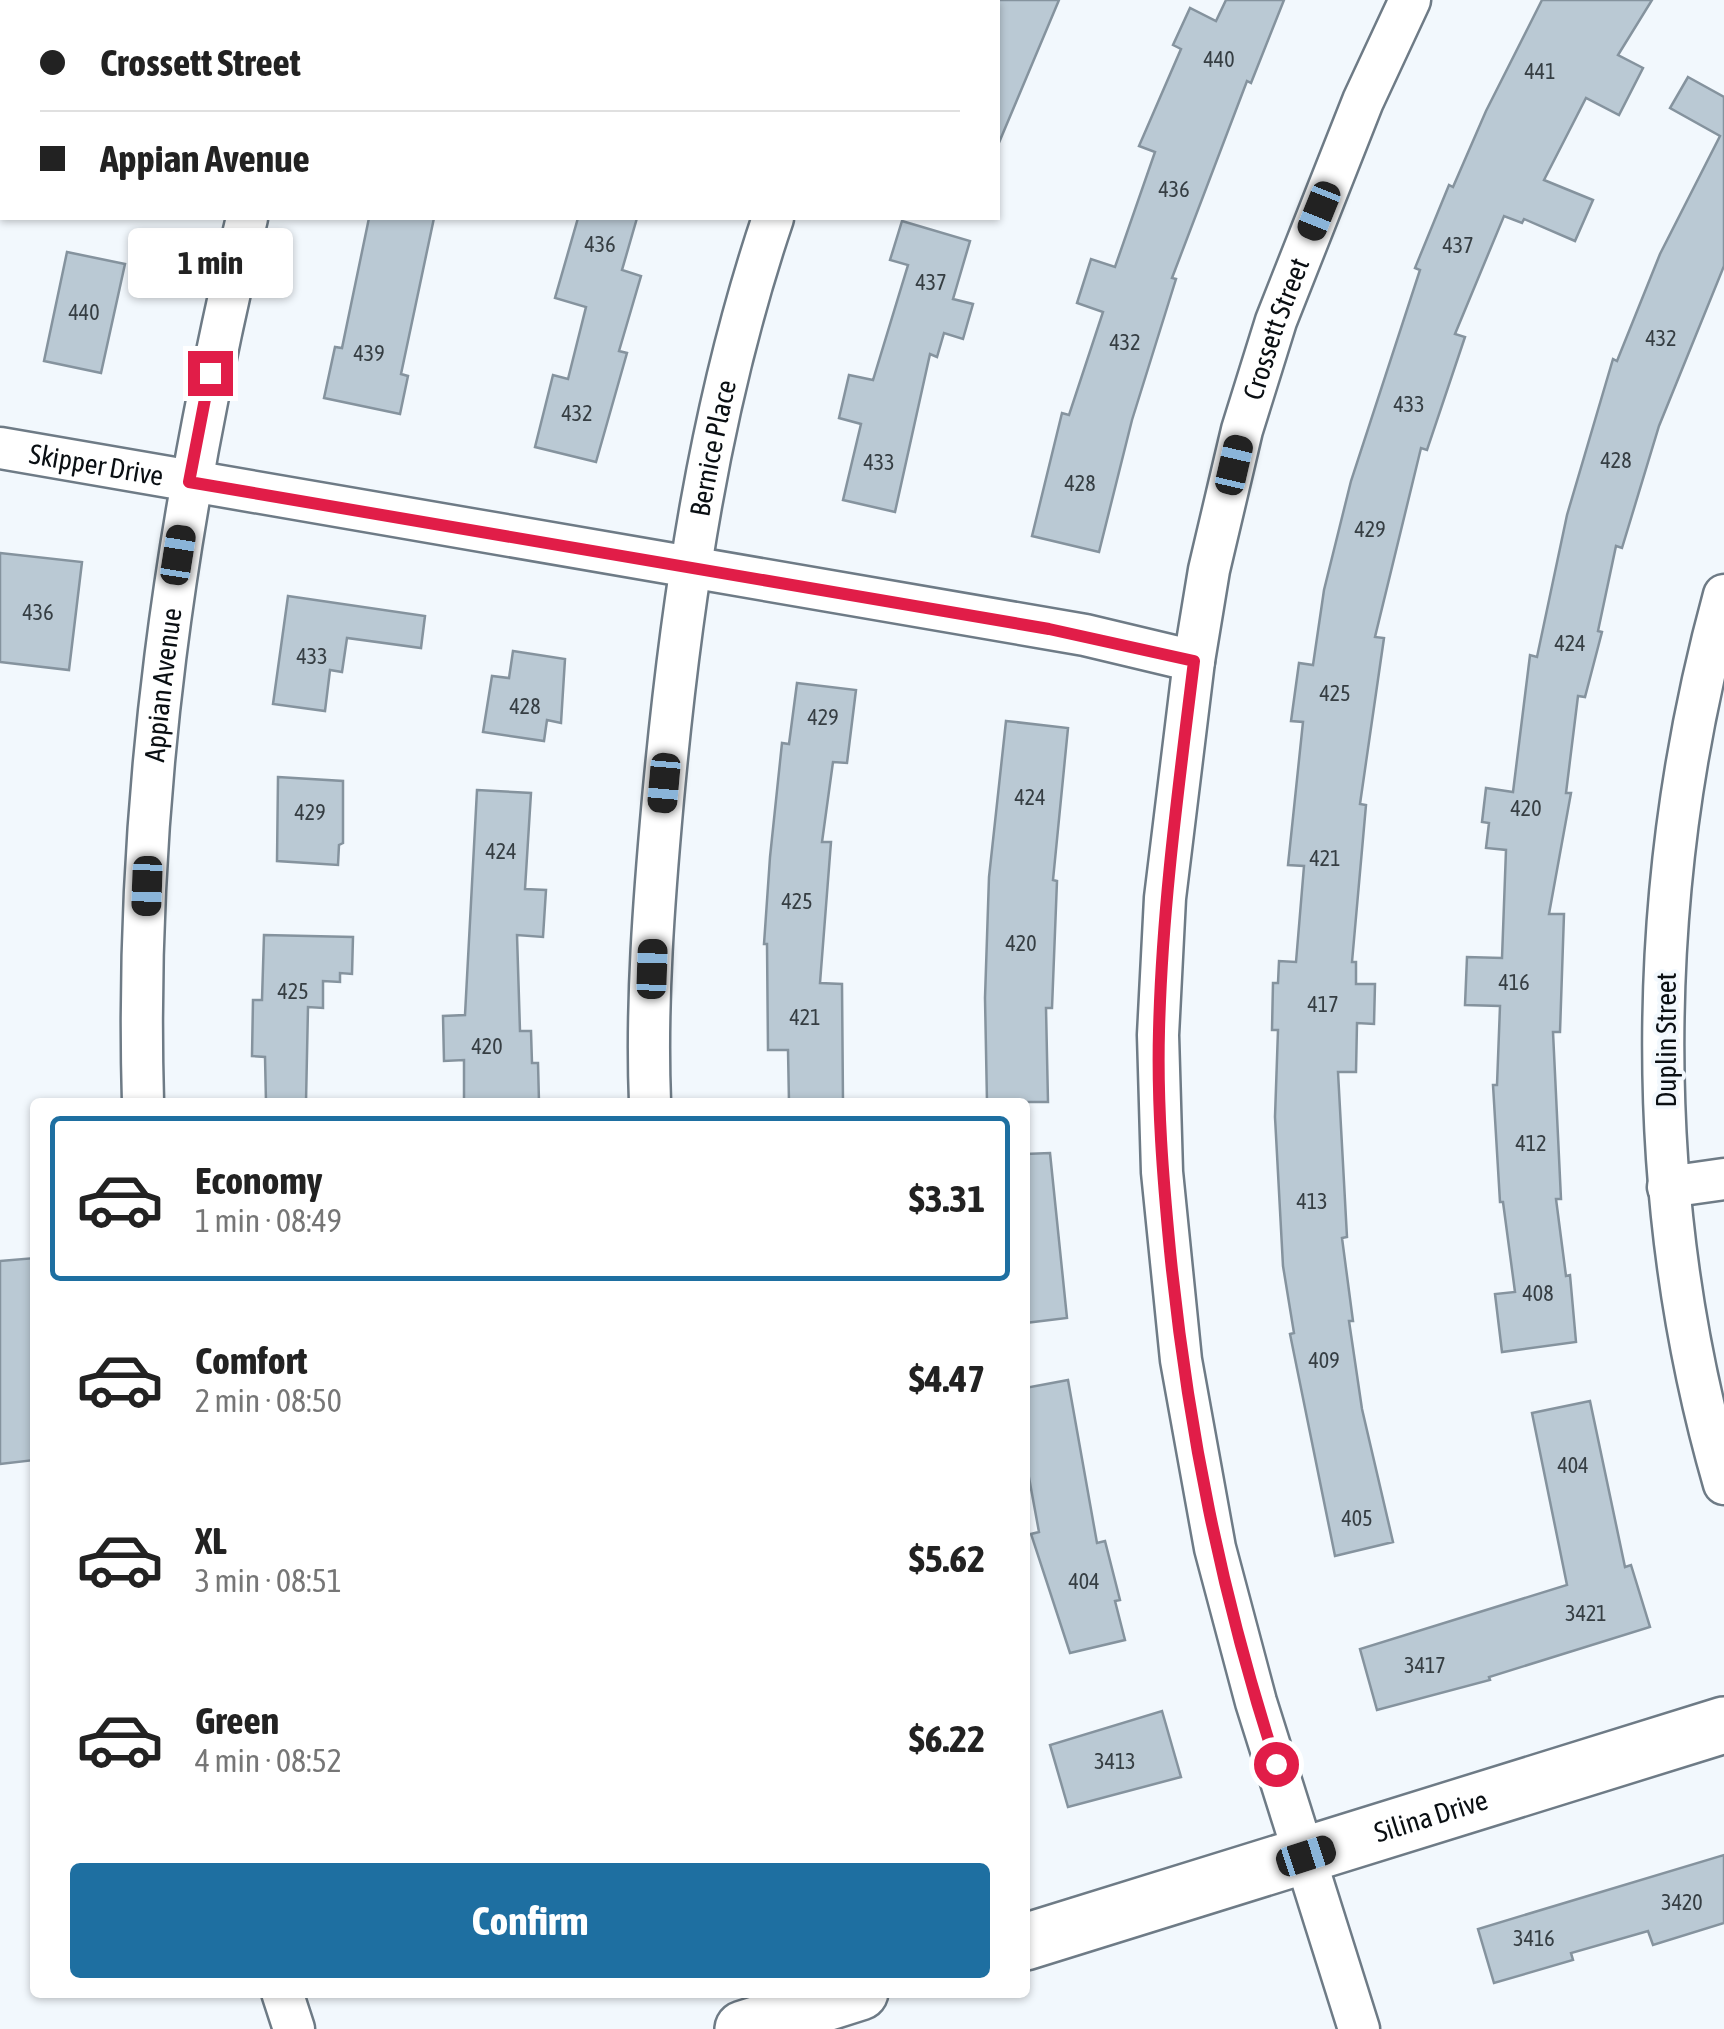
<!DOCTYPE html>
<meta charset="utf-8">
<style>
body{margin:0;font-family:"Asap Condensed",sans-serif;background:#f6f6f6;color:#222;height:100vh;display:flex;flex-direction:column;font-size:38px;white-space:nowrap}
*{box-sizing:border-box;margin:0}
p{font-size:32px;color:#767676}
.icon{flex:none;width:55px;height:55px;fill:none;stroke:currentColor;stroke-width:2;stroke-linecap:round;stroke-linejoin:round}
.map{position:relative;flex:1;overflow:hidden}
.side{position:absolute;left:30px;top:1098px;width:1000px;height:900px;display:flex;flex-direction:column;background:#fff;border-radius:10px;box-shadow:0 2px 8px #0004}
.side>*{flex:none}
.hud{position:absolute;left:0px;top:0px;width:1000px;height:220px;box-shadow:0 2px 8px #0004;display:grid;align-content:center;height:220px;padding:0 40px;background:#fff}
.end{position:absolute;width:45px;height:45px;margin:-22px;border:12px solid #e11d48;background:#fff;box-shadow:0 0 0 5px #fff}
.from{border-radius:50%}
.bubble{position:absolute;height:70px;border-radius:10px;background:#fff;box-shadow:0 2px 8px #0004;font-size:32px;font-weight:700;line-height:70px;text-align:center}
.car{position:absolute;width:30px;height:60px;margin:-30px -15px;border-radius:12px;box-shadow:0 0 8px 2px #0007;background:linear-gradient(#222 24%,#8ab4d8 0 40%,#222 0 76%,#8ab4d8 0 86%,#222 0)}
.hud b{display:flex;align-items:center;gap:35px;height:95px;font-size:38px}
.hud b+b{border-top:2px solid #e0e0e0}
.hud i{width:25px;height:25px;background:#222}
ul{padding:18px 0 0;list-style:none}
li{display:flex;align-items:center;gap:30px;height:165px;margin:0 20px 15px;padding:0 20px;border:5px solid transparent;border-radius:10px}
li div{flex:1}
li b{display:block;font-size:38px}
li em{font-style:normal;font-weight:700}
li.current{border-color:#1e6fa1}
li>.icon{width:90px;height:90px;stroke-width:1.5}
.primary-button{display:flex;gap:20px;margin-top:auto;padding:20px 40px}
.primary-button a{flex:1;height:115px;border-radius:10px;background:#1e6fa1;color:#fff;font-size:40px;font-weight:700;line-height:115px;text-align:center}
.map>svg:first-child{display:block}
</style>
<div class="map">
<svg width="1724" height="2029" viewBox="0 0 1724 2029">
<rect width="100%" height="100%" fill="#f2f8fd"/>
<g fill="#bac9d4" stroke="#85939e" stroke-width="2.5">
<polygon points="998,0 1059,0 998,145"/>
<polygon points="1226,0 1284,0 1251,83 1247,81 1172,278 1176,279 1132,420 1099,552 1032,536 1062,413 1069,415 1103,312 1077,303 1091,259 1115,267 1155,152 1139,146 1181,49 1173,45 1190,8 1216,21"/>
<polygon points="1542,0 1652,0 1618,55 1643,68 1619,115 1586,98 1544,180 1593,200 1575,241 1524,219 1522,223 1504,216 1455,334 1465,337 1427,450 1421,448 1375,637 1384,638 1360,804 1366,805 1352,962 1356,962 1356,984 1375,984 1374,1024 1357,1023 1356,1072 1338,1072 1347,1237 1342,1238 1353,1321 1349,1321 1362,1409 1393,1542 1335,1556 1290,1334 1294,1333 1283,1266 1275,1117 1278,1030 1272,1030 1273,983 1278,983 1279,961 1296,962 1304,866 1288,865 1303,722 1291,721 1299,663 1313,665 1324,590 1351,481 1420,270 1415,268 1449,185 1453,187 1486,111"/>
<polygon points="1688,77 1724,97 1724,266 1659,426 1622,548 1616,546 1598,631 1602,632 1585,697 1578,696 1566,793 1571,793 1549,914 1564,914 1560,1032 1553,1032 1561,1199 1556,1199 1566,1276 1570,1275 1576,1342 1502,1352 1495,1294 1515,1292 1503,1202 1500,1202 1493,1085 1497,1085 1500,1006 1465,1005 1467,957 1502,958 1506,850 1486,848 1489,823 1482,822 1486,788 1513,792 1530,655 1537,657 1567,515 1613,359 1617,361 1660,254 1720,136 1670,108"/>
<polygon points="369,218 434,218 401,374 408,376 400,414 324,398 335,347 342,348"/>
<polygon points="578,218 637,218 622,270 641,276 619,351 627,353 596,462 535,447 553,375 568,379 586,307 555,298"/>
<polygon points="902,221 970,241 953,299 973,304 963,339 944,333 937,357 930,354 895,512 843,500 861,424 839,418 849,375 873,380 908,265 890,260"/>
<polygon points="67,252 125,264 101,373 44,361"/>
<polygon points="0,553 82,562 69,670 0,662"/>
<polygon points="288,596 425,616 421,648 347,638 342,672 330,670 325,711 273,704"/>
<polygon points="513,651 565,659 561,723 547,720 544,741 483,732 492,676 509,678"/>
<polygon points="797,683 856,690 847,763 833,762 822,842 831,842 820,983 842,984 843,1102 789,1102 788,1050 768,1050 767,944 764,944 770,857 782,743 789,744"/>
<polygon points="1006,721 1068,728 1053,880 1057,881 1052,1008 1046,1008 1048,1102 987,1102 985,998 989,877"/>
<polygon points="278,777 343,781 343,843 339,845 338,865 277,861"/>
<polygon points="477,790 531,793 525,889 546,890 543,937 517,935 520,1031 531,1031 532,1063 538,1063 539,1102 464,1102 464,1060 444,1061 443,1016 465,1015"/>
<polygon points="264,935 353,937 352,974 340,973 340,982 323,981 323,1008 308,1007 306,1102 266,1102 265,1057 252,1056 253,1000 262,1000"/>
<polygon points="1050,1153 1067,1318 1025,1323 1025,1154"/>
<polygon points="35,1258 35,1460 0,1464 0,1261"/>
<polygon points="1068,1380 1097,1543 1105,1541 1120,1600 1115,1601 1125,1640 1070,1653 1031,1534 1039,1532 1025,1456 1025,1388"/>
<polygon points="1590,1401 1625,1567 1631,1565 1650,1627 1489,1677 1490,1680 1377,1710 1360,1649 1567,1585 1532,1413"/>
<polygon points="1162,1711 1181,1777 1068,1807 1050,1745"/>
<polygon points="1724,1855 1724,1923 1653,1945 1648,1931 1571,1953 1573,1960 1494,1983 1478,1929"/>
</g>
<g fill="none" stroke-linecap="round" stroke-linejoin="round">
<defs>
<g id="street">
<polyline points="309,2 310,0"/>
<polyline points="850,2 851,0"/>
<path id="s1" d="M 0,448 L 1085,635 L 1194,661"/>
<path d="M 1724,595 C 1645,883 1641,1197 1724,1484"/>
<path id="s2" d="M 143,1102 C 134,799 177,512 247,218"/>
<path id="s3" d="M 650,1102 C 646,1002 654,899 663,799 C 681,603 710,404 773,218"/>
<polyline points="1668,1187 1724,1179"/>
<polyline points="282,1992 294,2029"/>
<path id="s4" d="M 1359,2029 L 1256,1702 L 1215,1548 L 1181,1360 L 1162,1172 L 1158,1035 L 1165,898 L 1194,661 L 1209,570 L 1242,430 L 1276,321 L 1363,101 L 1410,0"/>
</g>
<g id="secondary">
<path id="s5" d="M 1025,1942 L 1724,1725"/>
<polyline points="743,2029 860,1992"/>
</g>
</defs>
<use href="#street" stroke="#6e7b86" stroke-width="45"/>
<use href="#secondary" stroke="#6e7b86" stroke-width="60"/>
<use href="#street" stroke="#fff" stroke-width="40"/>
<use href="#secondary" stroke="#fff" stroke-width="55"/>
</g>
<g fill="none" stroke-linecap="round" stroke-linejoin="round">
<path stroke="#e11d48" stroke-width="12" d="M 210,373 L 189,482 L 1049,629 L 1194,661 C 1179,784 1162,907 1159,1031 C 1157,1105 1163,1178 1170,1251 C 1188,1430 1221,1593 1276,1764"/>
</g>
<g text-anchor="middle" stroke-width="8" stroke-linejoin="round" paint-order="stroke">
<g font-size="22" fill="#363e43">
<text x="1219" y="67">440</text>
<text x="1540" y="79">441</text>
<text x="1174" y="197">436</text>
<text x="600" y="252">436</text>
<text x="1458" y="253">437</text>
<text x="931" y="290">437</text>
<text x="84" y="320">440</text>
<text x="1661" y="346">432</text>
<text x="1125" y="350">432</text>
<text x="369" y="361">439</text>
<text x="1409" y="412">433</text>
<text x="577" y="421">432</text>
<text x="1616" y="468">428</text>
<text x="879" y="470">433</text>
<text x="1080" y="491">428</text>
<text x="1370" y="537">429</text>
<text x="38" y="620">436</text>
<text x="1570" y="651">424</text>
<text x="312" y="664">433</text>
<text x="1335" y="701">425</text>
<text x="525" y="714">428</text>
<text x="823" y="725">429</text>
<text x="1030" y="805">424</text>
<text x="1526" y="816">420</text>
<text x="310" y="820">429</text>
<text x="501" y="859">424</text>
<text x="1325" y="866">421</text>
<text x="797" y="909">425</text>
<text x="1021" y="951">420</text>
<text x="1514" y="990">416</text>
<text x="293" y="999">425</text>
<text x="1323" y="1012">417</text>
<text x="805" y="1025">421</text>
<text x="487" y="1054">420</text>
<text x="1531" y="1151">412</text>
<text x="1312" y="1209">413</text>
<text x="1538" y="1301">408</text>
<text x="1324" y="1368">409</text>
<text x="1573" y="1473">404</text>
<text x="1357" y="1526">405</text>
<text x="1084" y="1589">404</text>
<text x="1586" y="1621">3421</text>
<text x="1425" y="1673">3417</text>
<text x="1115" y="1769">3413</text>
<text x="1682" y="1910">3420</text>
<text x="1534" y="1946">3416</text>
</g>
<g font-size="28" fill="#0a0f13" stroke="#f2f8fd">
<text dy="10" stroke="none"><textPath href="#s4" startOffset="1738">Crossett Street</textPath></text>
<text dy="10" stroke="none"><textPath href="#s3" startOffset="658">Bernice Place</textPath></text>
<text dy="10" stroke="none"><textPath href="#s1" startOffset="98">Skipper Drive</textPath></text>
<text dy="10" stroke="none"><textPath href="#s2" startOffset="418">Appian Avenue</textPath></text>
<text transform="translate(1666 1040) rotate(-90)" y="10">Duplin Street</text>
<text dy="10" stroke="none"><textPath href="#s5" startOffset="425">Silina Drive</textPath></text>
</g>
</g>
</svg>
<i class="end from" style="left:1276px;top:1764px"></i>
<i class="end" style="left:210px;top:373px"></i>
<div class="bubble" style="left:128px;top:228px;width:165px">1 min</div>
<i class="car" style="left:1319px;top:211px;rotate:202deg"></i>
<i class="car" style="left:1234px;top:465px;rotate:13deg"></i>
<i class="car" style="left:178px;top:555px;rotate:9deg"></i>
<i class="car" style="left:664px;top:783px;rotate:185deg"></i>
<i class="car" style="left:147px;top:886px;rotate:182deg"></i>
<i class="car" style="left:652px;top:969px;rotate:2deg"></i>
<i class="car" style="left:1306px;top:1856px;rotate:72deg"></i>
<div class="hud">
<b><i class="from"></i>Crossett Street</b>
<b><i></i>Appian Avenue</b>
</div>
<section class="side">
<ul>
<li class="current"><svg class="icon" aria-label="car" viewBox="0 0 24 24"><path d="M5 17H2v-5l4-1 3-4h7l3 4 3 1v5h-3M9 17h6M6 11h13"/><circle cx="7" cy="17" r="2"/><circle cx="17" cy="17" r="2"/></svg><div><b>Economy</b><p>1 min · 08:49</p></div><em>$3.31</em></li>
<li><svg class="icon" aria-label="car" viewBox="0 0 24 24"><path d="M5 17H2v-5l4-1 3-4h7l3 4 3 1v5h-3M9 17h6M6 11h13"/><circle cx="7" cy="17" r="2"/><circle cx="17" cy="17" r="2"/></svg><div><b>Comfort</b><p>2 min · 08:50</p></div><em>$4.47</em></li>
<li><svg class="icon" aria-label="car" viewBox="0 0 24 24"><path d="M5 17H2v-5l4-1 3-4h7l3 4 3 1v5h-3M9 17h6M6 11h13"/><circle cx="7" cy="17" r="2"/><circle cx="17" cy="17" r="2"/></svg><div><b>XL</b><p>3 min · 08:51</p></div><em>$5.62</em></li>
<li><svg class="icon" aria-label="car" viewBox="0 0 24 24"><path d="M5 17H2v-5l4-1 3-4h7l3 4 3 1v5h-3M9 17h6M6 11h13"/><circle cx="7" cy="17" r="2"/><circle cx="17" cy="17" r="2"/></svg><div><b>Green</b><p>4 min · 08:52</p></div><em>$6.22</em></li>
</ul>
<div class="primary-button"><a>Confirm</a></div>
</section>
</div>
